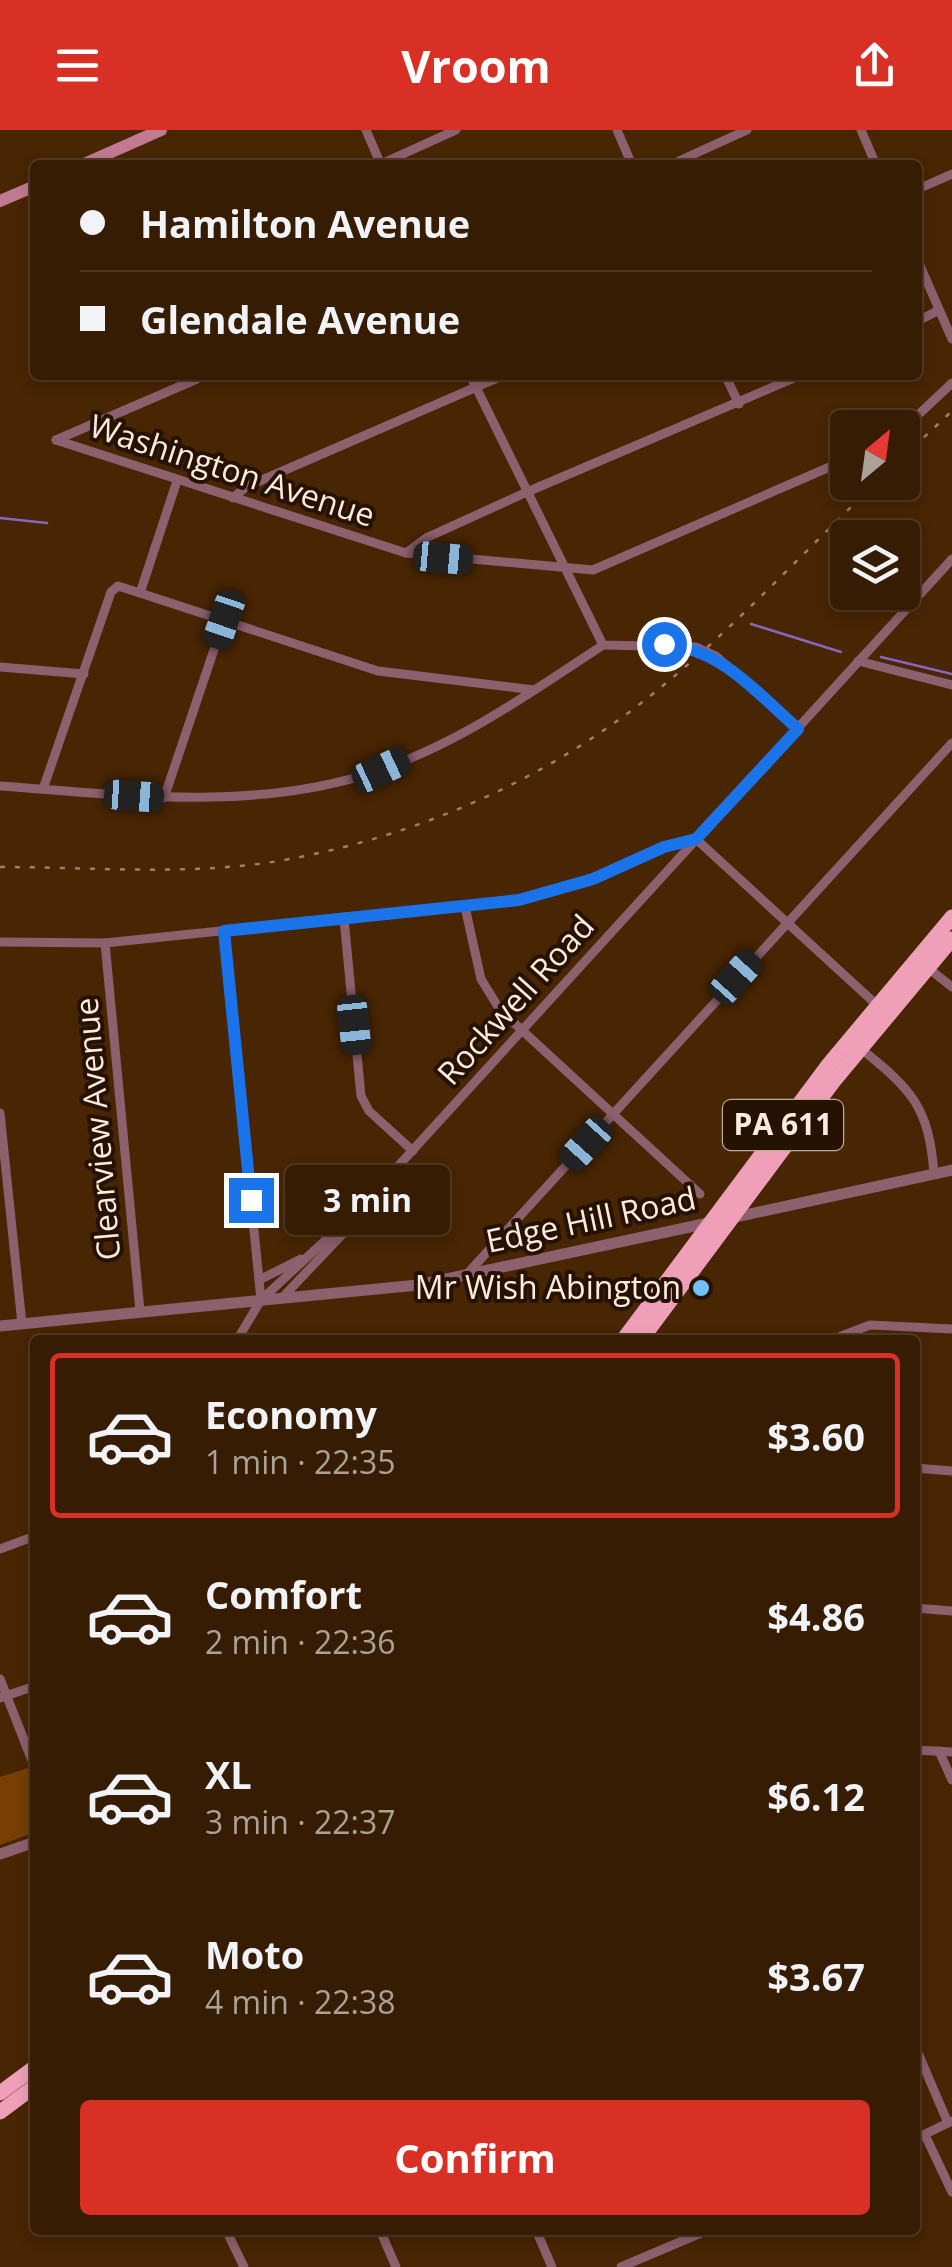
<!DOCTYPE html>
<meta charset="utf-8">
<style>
body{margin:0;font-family:"Open Sans",sans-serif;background:#412911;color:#f1f3f6;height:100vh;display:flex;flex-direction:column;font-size:38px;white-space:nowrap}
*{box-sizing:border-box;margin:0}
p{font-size:32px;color:#aaa199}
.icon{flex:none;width:55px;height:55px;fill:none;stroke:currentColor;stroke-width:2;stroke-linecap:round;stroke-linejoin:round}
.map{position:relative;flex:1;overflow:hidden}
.side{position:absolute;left:30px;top:1205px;width:890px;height:900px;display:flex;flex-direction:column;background:#361c02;border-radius:10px;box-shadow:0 5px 15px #0003,0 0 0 2px #503a24}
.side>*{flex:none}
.top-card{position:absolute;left:30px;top:30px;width:892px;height:220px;border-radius:10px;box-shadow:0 5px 15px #0003,0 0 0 2px #503a24;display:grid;align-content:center;height:220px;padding:0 50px;background:#361c02}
.needle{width:65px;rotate:29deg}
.fabs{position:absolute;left:830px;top:280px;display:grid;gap:20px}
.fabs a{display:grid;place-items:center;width:90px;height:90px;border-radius:10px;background:#361c02;box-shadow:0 5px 15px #0003,0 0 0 2px #503a24;font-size:50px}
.end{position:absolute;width:45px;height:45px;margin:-22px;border:12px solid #1a73e8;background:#fff;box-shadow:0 0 0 5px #fff}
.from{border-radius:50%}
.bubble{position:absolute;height:70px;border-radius:10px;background:#361c02;box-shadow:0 5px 15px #0003,0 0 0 2px #503a24;font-size:32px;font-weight:700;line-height:70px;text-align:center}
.car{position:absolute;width:30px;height:60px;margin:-30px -15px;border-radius:12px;box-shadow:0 0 8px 2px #0007;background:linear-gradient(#222 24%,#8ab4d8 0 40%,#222 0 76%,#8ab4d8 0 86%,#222 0)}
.top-card b{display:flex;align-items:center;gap:35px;height:95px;font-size:38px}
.top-card b+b{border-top:2px solid #503a24}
.top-card i{width:25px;height:25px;background:#f1f3f6}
ul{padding:18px 0 0;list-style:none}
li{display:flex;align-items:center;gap:30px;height:165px;margin:0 20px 15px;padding:0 30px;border:5px solid transparent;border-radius:10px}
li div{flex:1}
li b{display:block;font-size:38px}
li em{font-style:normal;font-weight:700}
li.selected{border-color:#d93025}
li>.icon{width:90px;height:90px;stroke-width:1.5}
.action{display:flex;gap:20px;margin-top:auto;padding:20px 50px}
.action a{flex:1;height:115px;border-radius:10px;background:#d93025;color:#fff;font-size:40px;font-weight:700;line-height:115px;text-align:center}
header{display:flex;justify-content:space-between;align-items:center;height:130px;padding:0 50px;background:#d93025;color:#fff;font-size:45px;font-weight:700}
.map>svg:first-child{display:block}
</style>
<header><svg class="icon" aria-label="menu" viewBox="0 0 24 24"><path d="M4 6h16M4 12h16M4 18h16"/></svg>Vroom<svg class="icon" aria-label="share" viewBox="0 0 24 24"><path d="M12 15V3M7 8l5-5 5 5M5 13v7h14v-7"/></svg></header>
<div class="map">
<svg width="952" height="2137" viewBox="0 0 952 2137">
<rect width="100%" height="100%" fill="#482503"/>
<polygon fill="#774002" points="28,1638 35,1657 35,1702 0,1715 0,1647"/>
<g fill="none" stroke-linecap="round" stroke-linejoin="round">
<g stroke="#8866c0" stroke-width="2.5">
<polyline points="0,388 47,393"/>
<polyline points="751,494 841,522"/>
<polyline points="881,527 952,544"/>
</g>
<g stroke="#8d606e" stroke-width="9">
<polyline points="366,0 381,35"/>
<polyline points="617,0 632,35"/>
<polyline points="861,0 876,35"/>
<polyline points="381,34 456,0"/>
<polyline points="670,35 747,0"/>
<polyline points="918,59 952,44"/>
<polyline points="918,131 952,209"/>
<polyline points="918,191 939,180"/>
<polyline points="470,245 603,515 696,517 716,526 798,599"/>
<polyline points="725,245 739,274"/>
<polyline points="902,300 952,253"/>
<polyline points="56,310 406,423 593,440 848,329"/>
<polyline points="56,310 206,245"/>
<polyline points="233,368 246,357 504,245"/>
<polyline points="406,423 426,408 527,362 801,245"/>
<polyline points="140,463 378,541 534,560"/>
<polyline points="858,531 952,555"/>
<polyline points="0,537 84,544"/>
<path d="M 0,656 C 124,665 257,682 377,641 C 458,614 532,562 603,515"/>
<polyline points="43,659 111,462 118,456 140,463 177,351"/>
<polyline points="164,668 224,490"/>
<polyline points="465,777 481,849 500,880 700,1064"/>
<polyline points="344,789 361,966 369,981 413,1021"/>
<polyline points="224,801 261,1170"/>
<polyline points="0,812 105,813 519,770 593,749 664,717 696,709 878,876"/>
<polyline points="105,813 140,1181"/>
<polyline points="927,837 952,857"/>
<path d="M 860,918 C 911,959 929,976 934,1044"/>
<polyline points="0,983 22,1194"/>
<polyline points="467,1144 952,613"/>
<polyline points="259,1150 301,1129"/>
<polyline points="281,1169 355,1091 359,1079"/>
<polyline points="237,1210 261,1170 359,1079 952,429"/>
<polyline points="831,1210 870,1195 952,1199"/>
<polyline points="915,1338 952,1341"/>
<polyline points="0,1419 35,1406"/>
<polyline points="915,1478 952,1481"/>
<polyline points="0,1549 35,1638"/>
<polyline points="0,1568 35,1556"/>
<polyline points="915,1620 952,1622"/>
<polyline points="939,1621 952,1650"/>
<polyline points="915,1916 948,1993"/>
<polyline points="925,2005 952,2062"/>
<polyline points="915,2009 952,1991"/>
<polyline points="226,2100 244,2137"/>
<polyline points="380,2100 396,2137"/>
<polyline points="536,2100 552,2137"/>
<polyline points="621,2137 708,2100"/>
</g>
<g stroke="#8d606e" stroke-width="11">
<polyline points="731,1088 952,1040"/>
<polyline points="0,1196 418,1155 713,1092"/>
<polyline points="0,1724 35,1712"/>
</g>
<g stroke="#c17a91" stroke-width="12">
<polyline points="82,35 161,0"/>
<polyline points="0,71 35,56"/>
</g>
<g stroke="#efa0b8" stroke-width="15">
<polyline points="623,1210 829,934 952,787"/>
<polyline points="641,1210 833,952 952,809"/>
<polyline points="0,1963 35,1937"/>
<polyline points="0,1982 35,1956"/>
</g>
<g stroke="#9c8168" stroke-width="2.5" stroke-dasharray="5 10" stroke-linecap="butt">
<polyline points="902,328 952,281"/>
<path d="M 0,737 C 97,737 200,747 295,728 C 418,704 532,655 632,580 C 720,514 797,428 877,352"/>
</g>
</g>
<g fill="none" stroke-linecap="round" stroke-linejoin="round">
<path stroke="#1a73e8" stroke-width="12" d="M 251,1070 L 224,801 L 519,770 L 593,749 L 664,717 L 696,709 L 798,599 C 756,562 722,519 664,514"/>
</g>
<circle fill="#72c1f5" stroke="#261202" stroke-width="4" cx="701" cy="1158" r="10"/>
<g text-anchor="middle" stroke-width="8" stroke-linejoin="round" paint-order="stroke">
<rect fill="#261202" stroke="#bcaa9c" stroke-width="2.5" x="723" y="970" width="120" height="50" rx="8"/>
<g font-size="30" font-weight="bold" fill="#fdebde">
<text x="783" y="1005">PA 611</text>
</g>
<g font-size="32" fill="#fdebde" stroke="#261202">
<text transform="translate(232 341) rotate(18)" y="11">Washington Avenue</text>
<text transform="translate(516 870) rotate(-48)" y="11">Rockwell Road</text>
<text transform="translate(98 999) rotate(-95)" y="11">Clearview Avenue</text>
<text transform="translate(591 1090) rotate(-12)" y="11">Edge Hill Road</text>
</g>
<g font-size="32" fill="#fdebde" stroke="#261202" text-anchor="end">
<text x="681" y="1169">Mr Wish Abington</text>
</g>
</g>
</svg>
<div class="fabs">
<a><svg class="needle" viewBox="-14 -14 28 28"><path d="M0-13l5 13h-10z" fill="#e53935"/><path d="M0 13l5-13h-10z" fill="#aaa199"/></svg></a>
<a><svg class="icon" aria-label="layers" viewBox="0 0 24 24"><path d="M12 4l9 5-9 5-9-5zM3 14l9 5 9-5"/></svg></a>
</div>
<i class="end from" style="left:664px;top:514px"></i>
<i class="end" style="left:251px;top:1070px"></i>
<div class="bubble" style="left:285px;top:1035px;width:165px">3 min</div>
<i class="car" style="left:443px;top:428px;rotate:95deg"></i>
<i class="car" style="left:224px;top:490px;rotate:199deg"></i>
<i class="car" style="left:381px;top:640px;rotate:65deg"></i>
<i class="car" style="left:134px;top:666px;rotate:94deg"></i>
<i class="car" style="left:736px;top:847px;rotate:42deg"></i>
<i class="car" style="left:354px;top:895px;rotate:174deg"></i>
<i class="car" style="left:586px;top:1014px;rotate:222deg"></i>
<div class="top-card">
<b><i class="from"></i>Hamilton Avenue</b>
<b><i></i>Glendale Avenue</b>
</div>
<section class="side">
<ul>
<li class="selected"><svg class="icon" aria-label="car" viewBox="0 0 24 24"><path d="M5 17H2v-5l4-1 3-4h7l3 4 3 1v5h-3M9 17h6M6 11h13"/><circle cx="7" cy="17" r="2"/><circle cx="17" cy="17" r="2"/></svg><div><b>Economy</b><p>1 min · 22:35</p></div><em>$3.60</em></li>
<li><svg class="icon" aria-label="car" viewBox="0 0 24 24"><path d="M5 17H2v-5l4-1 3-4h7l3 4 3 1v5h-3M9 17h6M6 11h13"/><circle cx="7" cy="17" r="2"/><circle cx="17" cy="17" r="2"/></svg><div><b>Comfort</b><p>2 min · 22:36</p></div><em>$4.86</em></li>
<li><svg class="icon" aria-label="car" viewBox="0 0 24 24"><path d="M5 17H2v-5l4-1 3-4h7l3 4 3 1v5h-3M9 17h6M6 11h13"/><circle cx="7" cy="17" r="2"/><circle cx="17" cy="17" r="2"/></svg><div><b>XL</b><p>3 min · 22:37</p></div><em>$6.12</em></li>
<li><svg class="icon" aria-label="car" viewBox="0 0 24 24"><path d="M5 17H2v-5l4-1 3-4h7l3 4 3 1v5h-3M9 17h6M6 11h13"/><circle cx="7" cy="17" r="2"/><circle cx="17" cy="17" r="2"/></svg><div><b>Moto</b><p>4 min · 22:38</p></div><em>$3.67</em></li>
</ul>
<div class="action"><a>Confirm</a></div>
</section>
</div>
